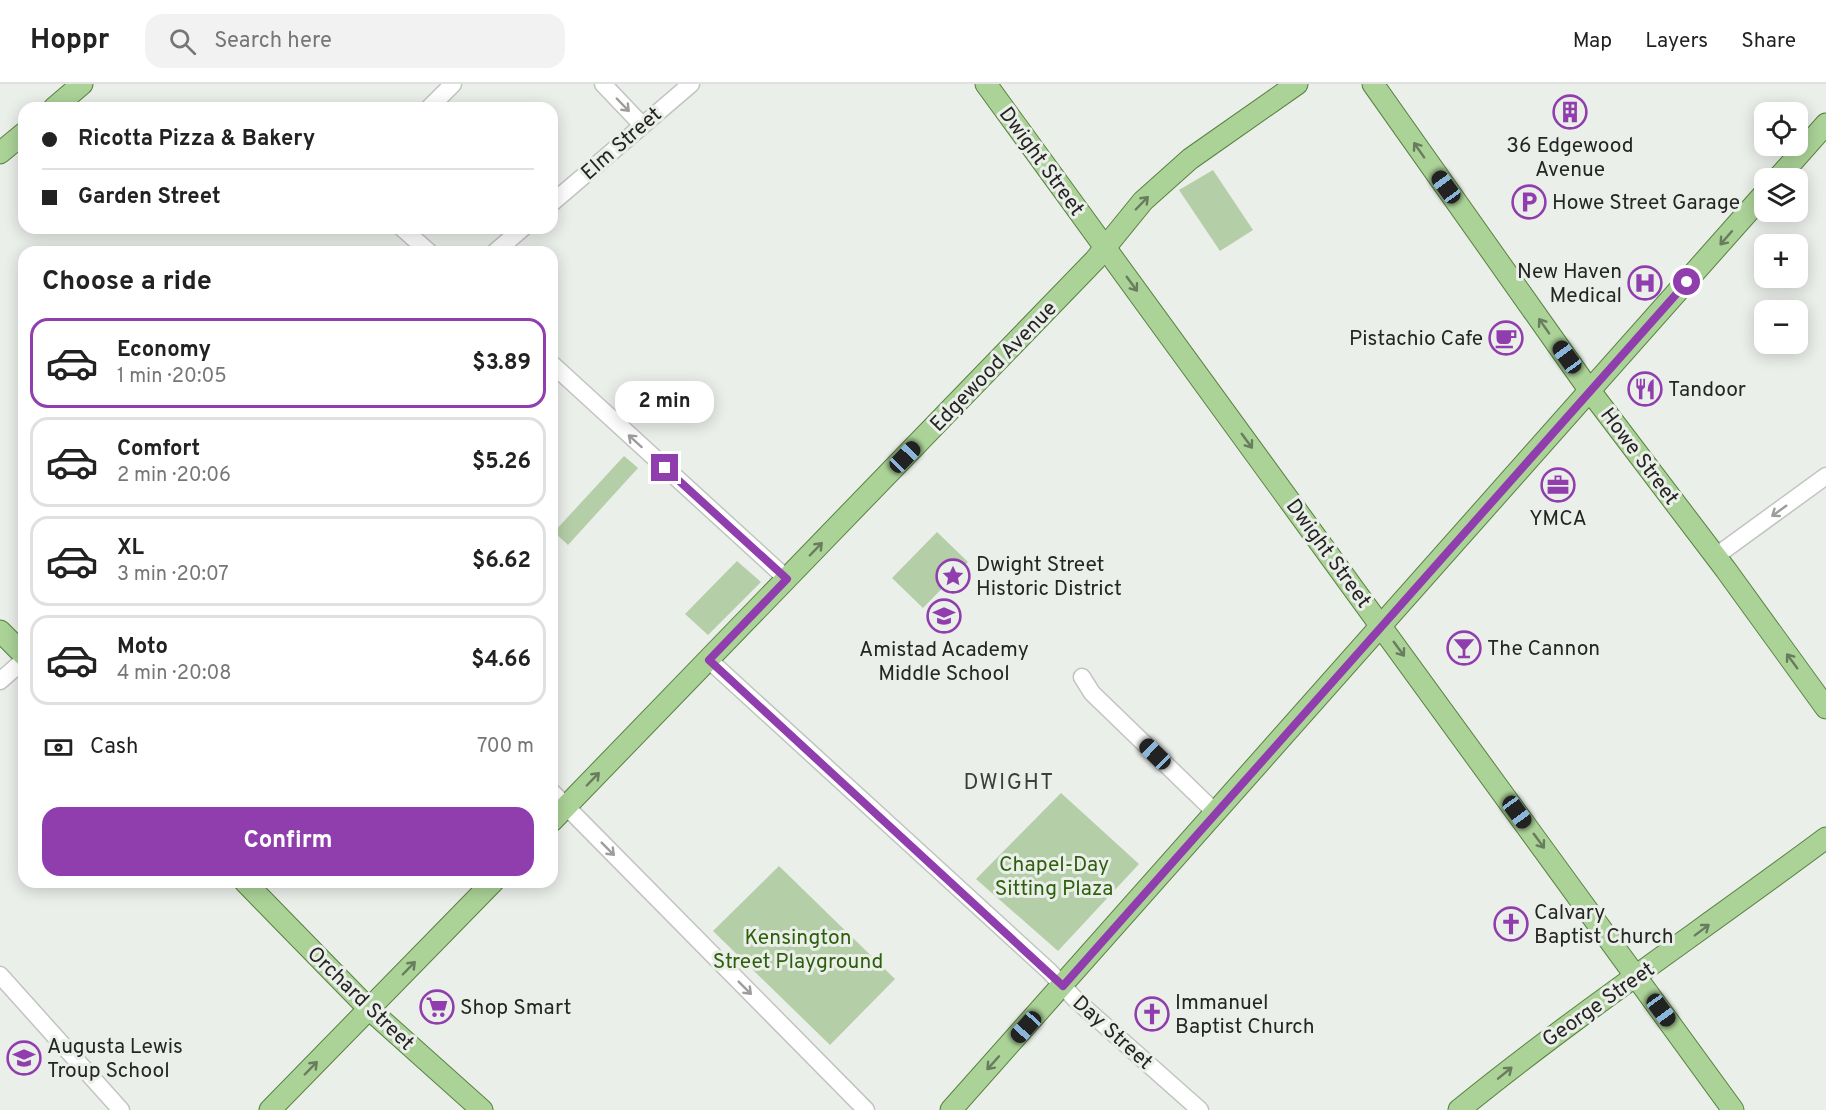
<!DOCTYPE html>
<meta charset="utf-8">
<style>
body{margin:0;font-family:Overpass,sans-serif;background:#f2f2f2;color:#222;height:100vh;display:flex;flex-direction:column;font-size:22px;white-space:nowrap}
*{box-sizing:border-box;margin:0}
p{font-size:20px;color:#767676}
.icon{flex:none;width:33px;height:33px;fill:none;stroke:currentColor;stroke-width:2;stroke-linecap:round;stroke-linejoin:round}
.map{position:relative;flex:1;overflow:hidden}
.details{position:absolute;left:18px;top:162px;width:540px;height:642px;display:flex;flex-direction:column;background:#fff;border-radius:18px;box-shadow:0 3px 15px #0003}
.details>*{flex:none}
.hud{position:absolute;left:18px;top:18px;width:540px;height:132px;border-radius:18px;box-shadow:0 3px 15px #0003;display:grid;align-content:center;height:132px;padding:0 24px;background:#fff}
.buttons{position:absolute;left:1754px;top:18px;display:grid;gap:12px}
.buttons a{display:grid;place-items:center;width:54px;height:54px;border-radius:12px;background:#fff;box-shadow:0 3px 15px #0003;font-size:30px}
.end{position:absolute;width:27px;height:27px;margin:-14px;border:8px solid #903ead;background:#fff;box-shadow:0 0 0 3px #fff}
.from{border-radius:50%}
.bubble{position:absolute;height:42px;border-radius:18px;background:#fff;box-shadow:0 3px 15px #0003;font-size:20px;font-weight:700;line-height:42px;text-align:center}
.car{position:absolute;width:18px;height:36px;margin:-18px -9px;border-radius:8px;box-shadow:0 0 4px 2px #0007;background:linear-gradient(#222 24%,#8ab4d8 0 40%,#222 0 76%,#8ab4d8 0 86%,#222 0)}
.hud b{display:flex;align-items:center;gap:21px;height:57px;font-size:22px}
.hud b+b{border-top:2px solid #e0e0e0}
.hud i{width:15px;height:15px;background:#222}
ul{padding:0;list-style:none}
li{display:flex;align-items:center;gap:18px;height:90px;margin:0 12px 9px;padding:0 12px;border:3px solid #e0e0e0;border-radius:18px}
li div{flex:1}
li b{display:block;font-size:22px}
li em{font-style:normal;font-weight:700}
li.active{border-color:#903ead}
li>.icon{width:54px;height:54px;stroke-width:1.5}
h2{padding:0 24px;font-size:27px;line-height:72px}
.pay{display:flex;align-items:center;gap:15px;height:66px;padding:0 24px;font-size:22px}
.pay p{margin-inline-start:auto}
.action{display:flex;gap:12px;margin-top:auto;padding:12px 24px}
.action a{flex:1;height:69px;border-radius:18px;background:#903ead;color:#fff;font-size:24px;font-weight:700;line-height:69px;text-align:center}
header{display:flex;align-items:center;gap:36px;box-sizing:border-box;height:84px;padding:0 30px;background:#fff;border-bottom:2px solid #e0e0e0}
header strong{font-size:28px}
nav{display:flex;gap:33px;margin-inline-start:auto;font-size:21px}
.search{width:420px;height:54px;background:#f2f2f2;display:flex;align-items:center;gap:15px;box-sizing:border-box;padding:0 21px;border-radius:18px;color:#767676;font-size:22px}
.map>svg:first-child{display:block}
</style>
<header>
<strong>Hoppr</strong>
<div class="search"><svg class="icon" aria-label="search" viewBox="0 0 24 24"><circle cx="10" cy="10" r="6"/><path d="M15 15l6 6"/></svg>Search here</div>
<nav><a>Map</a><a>Layers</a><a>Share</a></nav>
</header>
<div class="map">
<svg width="1826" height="1026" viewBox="0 0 1826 1026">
<rect width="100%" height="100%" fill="#ebefea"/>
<g fill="#b4cea8">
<polygon points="1213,86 1253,146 1220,167 1179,106"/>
<polygon points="624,372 638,384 568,461 554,448"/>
<polygon points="937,448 968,478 923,524 892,494"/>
<polygon points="737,477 761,498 708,551 685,530"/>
<polygon points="1061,709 1139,780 1058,867 976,795"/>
<polygon points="779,782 895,895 830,961 713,847"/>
</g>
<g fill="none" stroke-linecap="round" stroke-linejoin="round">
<defs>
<g id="minor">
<polyline points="603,0 642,41"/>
<polyline points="429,24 453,0"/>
<polyline points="552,119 691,0"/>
<polyline points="402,144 429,168"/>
<polyline points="495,168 523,144"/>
<polyline points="552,280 787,495"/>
<polyline points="1716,472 1826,392"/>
<polyline points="709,576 1049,887 1076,916 1200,1026"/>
<polyline points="1082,593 1092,609 1215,728"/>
<polyline points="0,597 24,576"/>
<polyline points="552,708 866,1026"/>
<polyline points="0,891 121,1026"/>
</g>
<g id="major">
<polyline points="986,0 1733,1026"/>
<polyline points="1373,0 1590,307 1726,486 1826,624"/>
<polyline points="54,24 82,0"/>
<polyline points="0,69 24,49"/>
<polyline points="1778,94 1826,40"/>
<polyline points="0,547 24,571"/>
<polyline points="552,737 1095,176 1143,117 1190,75 1297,0"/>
<polyline points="245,798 369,925 482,1026"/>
<polyline points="270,1026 493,798"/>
<polyline points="951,1026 1764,110"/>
<path d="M 1459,1026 C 1577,930 1704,845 1826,754"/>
</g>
</defs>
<use href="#minor" stroke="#c1c4c0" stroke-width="19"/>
<use href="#major" stroke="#588241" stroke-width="23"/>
<use href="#minor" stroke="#fff" stroke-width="16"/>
<use href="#major" stroke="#abd297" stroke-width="21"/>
</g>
<defs><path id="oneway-shaft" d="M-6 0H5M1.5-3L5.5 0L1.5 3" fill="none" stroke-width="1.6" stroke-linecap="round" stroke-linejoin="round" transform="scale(1.5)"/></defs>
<g stroke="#9d9d9c">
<use href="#oneway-shaft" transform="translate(623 21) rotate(46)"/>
<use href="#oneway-shaft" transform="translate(635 357) rotate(-138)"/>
<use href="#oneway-shaft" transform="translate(1779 427) rotate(144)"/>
<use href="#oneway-shaft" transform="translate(608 765) rotate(45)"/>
<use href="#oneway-shaft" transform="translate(745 904) rotate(45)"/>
</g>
<g stroke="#687c5e">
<use href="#oneway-shaft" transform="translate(1419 66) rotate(-125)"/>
<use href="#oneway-shaft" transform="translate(1142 119) rotate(-46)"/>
<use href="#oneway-shaft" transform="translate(1726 154) rotate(131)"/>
<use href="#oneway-shaft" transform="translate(1132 200) rotate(54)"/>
<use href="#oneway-shaft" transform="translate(1544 242) rotate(-125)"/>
<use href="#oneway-shaft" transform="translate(1247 357) rotate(54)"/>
<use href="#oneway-shaft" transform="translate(816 465) rotate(-46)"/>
<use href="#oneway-shaft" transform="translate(1399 565) rotate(54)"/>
<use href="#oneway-shaft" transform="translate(1792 577) rotate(-126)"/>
<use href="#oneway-shaft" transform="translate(593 695) rotate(-46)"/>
<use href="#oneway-shaft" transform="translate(1539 757) rotate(54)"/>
<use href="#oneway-shaft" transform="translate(1702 846) rotate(-37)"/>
<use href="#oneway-shaft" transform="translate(409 884) rotate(-46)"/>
<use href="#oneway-shaft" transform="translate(993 979) rotate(132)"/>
<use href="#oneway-shaft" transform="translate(311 984) rotate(-46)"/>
<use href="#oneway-shaft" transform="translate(1505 989) rotate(-39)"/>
</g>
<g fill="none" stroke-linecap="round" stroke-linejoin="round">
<polyline stroke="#903ead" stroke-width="8" points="665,384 787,495 709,576 1063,902 1687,198"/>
</g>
<defs>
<symbol id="building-ring" viewBox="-11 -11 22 22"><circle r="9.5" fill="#ebefea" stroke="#903ead" stroke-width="1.5"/><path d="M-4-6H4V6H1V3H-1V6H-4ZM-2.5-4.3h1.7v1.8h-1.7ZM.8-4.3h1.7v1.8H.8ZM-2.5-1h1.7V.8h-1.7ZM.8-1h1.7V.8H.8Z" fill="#903ead"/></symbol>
<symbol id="parking-ring" viewBox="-11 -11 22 22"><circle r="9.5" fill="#ebefea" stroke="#903ead" stroke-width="1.5"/><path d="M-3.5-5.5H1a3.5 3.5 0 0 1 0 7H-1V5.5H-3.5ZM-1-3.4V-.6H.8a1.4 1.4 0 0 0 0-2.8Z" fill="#903ead"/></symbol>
<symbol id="hospital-ring" viewBox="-11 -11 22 22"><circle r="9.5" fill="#ebefea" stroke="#903ead" stroke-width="1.5"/><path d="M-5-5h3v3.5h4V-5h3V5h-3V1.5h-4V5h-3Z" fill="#903ead"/></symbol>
<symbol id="cafe-ring" viewBox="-11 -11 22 22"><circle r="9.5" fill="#ebefea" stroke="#903ead" stroke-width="1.5"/><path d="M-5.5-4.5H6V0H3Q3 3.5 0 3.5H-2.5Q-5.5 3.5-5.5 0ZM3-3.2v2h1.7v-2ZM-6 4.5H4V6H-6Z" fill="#903ead"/></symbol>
<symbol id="restaurant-ring" viewBox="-11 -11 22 22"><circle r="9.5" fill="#ebefea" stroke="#903ead" stroke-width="1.5"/><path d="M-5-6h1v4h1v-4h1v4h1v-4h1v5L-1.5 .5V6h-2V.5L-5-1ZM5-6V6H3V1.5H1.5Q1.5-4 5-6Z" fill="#903ead"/></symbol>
<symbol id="office-ring" viewBox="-11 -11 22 22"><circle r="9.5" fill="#ebefea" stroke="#903ead" stroke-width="1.5"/><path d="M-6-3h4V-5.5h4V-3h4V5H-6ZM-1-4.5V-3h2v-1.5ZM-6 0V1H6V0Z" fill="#903ead"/></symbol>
<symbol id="sight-ring" viewBox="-11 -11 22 22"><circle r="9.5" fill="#ebefea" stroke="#903ead" stroke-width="1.5"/><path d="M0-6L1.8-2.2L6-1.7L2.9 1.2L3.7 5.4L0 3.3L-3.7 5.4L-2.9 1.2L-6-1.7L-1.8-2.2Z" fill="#903ead"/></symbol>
<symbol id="school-ring" viewBox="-11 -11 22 22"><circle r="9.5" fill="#ebefea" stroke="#903ead" stroke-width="1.5"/><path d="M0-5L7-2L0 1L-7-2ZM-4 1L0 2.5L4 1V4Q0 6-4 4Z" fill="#903ead"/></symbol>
<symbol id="bar-ring" viewBox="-11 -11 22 22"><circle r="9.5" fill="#ebefea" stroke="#903ead" stroke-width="1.5"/><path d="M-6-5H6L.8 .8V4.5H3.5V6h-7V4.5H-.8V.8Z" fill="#903ead"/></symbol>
<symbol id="church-ring" viewBox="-11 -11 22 22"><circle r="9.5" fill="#ebefea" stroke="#903ead" stroke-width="1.5"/><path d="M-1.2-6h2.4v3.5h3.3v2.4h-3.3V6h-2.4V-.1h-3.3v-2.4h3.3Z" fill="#903ead"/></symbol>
<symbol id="supermarket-ring" viewBox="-11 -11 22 22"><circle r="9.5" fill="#ebefea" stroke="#903ead" stroke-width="1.5"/><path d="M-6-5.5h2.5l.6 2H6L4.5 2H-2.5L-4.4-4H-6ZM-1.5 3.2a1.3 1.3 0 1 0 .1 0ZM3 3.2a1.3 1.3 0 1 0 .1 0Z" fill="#903ead"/></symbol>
</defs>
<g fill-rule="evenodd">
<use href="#building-ring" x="1551" y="9" width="38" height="38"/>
<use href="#parking-ring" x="1510" y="99" width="38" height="38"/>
<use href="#hospital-ring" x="1626" y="180" width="38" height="38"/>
<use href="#cafe-ring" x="1487" y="235" width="38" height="38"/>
<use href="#restaurant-ring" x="1626" y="286" width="38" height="38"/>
<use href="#office-ring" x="1539" y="382" width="38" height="38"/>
<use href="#sight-ring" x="934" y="473" width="38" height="38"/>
<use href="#school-ring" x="925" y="513" width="38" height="38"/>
<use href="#bar-ring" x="1445" y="545" width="38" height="38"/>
<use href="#church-ring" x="1492" y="821" width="38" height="38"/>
<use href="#supermarket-ring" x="418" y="904" width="38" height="38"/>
<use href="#church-ring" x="1133" y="911" width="38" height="38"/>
<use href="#school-ring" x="5" y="955" width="38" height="38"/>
</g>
<g text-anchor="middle" stroke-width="6" stroke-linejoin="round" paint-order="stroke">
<g font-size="21" fill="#252624" stroke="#ebefea">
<text transform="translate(621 59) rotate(-41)" y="7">Elm Street</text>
<text transform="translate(1042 77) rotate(54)" y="7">Dwight Street</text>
<text transform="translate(993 282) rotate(-46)" y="7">Edgewood Avenue</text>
<text transform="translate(1640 372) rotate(53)" y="7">Howe Street</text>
<text transform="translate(1329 469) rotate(54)" y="7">Dwight Street</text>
<text transform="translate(361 914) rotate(44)" y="7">Orchard Street</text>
<text transform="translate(1598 920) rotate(-35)" y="7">George Street</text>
<text transform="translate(1113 948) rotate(42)" y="7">Day Street</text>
</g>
<g font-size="21" fill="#252624" stroke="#ebefea" text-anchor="start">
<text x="1570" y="68" text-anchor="middle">36 Edgewood<tspan x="1570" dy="24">Avenue</tspan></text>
<text x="1552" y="125">Howe Street Garage</text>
<text x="1622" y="194" text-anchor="end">New Haven<tspan x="1622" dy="24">Medical</tspan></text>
<text x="1483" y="261" text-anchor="end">Pistachio Cafe</text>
<text x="1668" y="312">Tandoor</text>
<text x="1558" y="441" text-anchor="middle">YMCA</text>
<text x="976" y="487">Dwight Street<tspan x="976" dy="24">Historic District</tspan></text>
<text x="1487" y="571">The Cannon</text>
<text x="944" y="572" text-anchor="middle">Amistad Academy<tspan x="944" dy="24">Middle School</tspan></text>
<text x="1534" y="835">Calvary<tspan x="1534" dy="24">Baptist Church</tspan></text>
<text x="1175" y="925">Immanuel<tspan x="1175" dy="24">Baptist Church</tspan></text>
<text x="460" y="930">Shop Smart</text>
<text x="47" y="969">Augusta Lewis<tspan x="47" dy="24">Troup School</tspan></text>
</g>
<g font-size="21" fill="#2e5f0c" stroke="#ebefea">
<text x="1054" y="787">Chapel-Day<tspan x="1054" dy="24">Sitting Plaza</tspan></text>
<text x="798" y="860">Kensington<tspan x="798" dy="24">Street Playground</tspan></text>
</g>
<g font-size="22" letter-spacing="1.5" fill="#3b3e3a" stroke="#ebefea">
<text x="1009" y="705">DWIGHT</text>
</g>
</g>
</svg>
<div class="buttons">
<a><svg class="icon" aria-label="locate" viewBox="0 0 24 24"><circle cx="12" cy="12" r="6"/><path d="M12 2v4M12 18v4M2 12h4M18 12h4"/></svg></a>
<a><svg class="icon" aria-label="layers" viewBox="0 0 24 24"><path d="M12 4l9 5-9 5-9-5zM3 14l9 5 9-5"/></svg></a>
<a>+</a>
<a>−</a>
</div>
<i class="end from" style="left:1687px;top:198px"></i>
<i class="end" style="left:665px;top:384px"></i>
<div class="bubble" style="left:615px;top:297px;width:99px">2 min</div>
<i class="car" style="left:1446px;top:103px;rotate:324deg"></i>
<i class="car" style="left:1567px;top:273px;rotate:324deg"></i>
<i class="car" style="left:905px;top:373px;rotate:44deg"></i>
<i class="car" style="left:1155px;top:670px;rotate:314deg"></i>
<i class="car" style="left:1517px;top:728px;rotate:144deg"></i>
<i class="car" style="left:1661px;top:926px;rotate:144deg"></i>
<i class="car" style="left:1026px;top:943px;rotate:222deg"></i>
<div class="hud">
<b><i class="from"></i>Ricotta Pizza &amp; Bakery</b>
<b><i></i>Garden Street</b>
</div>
<section class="details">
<h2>Choose a ride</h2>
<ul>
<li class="active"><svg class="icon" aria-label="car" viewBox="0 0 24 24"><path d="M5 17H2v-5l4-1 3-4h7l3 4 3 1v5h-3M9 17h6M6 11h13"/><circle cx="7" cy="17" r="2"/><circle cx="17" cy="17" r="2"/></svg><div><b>Economy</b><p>1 min · 20:05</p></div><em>$3.89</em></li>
<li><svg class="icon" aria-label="car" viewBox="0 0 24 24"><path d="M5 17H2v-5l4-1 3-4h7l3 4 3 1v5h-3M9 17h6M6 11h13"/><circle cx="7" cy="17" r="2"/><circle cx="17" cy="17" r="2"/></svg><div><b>Comfort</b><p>2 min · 20:06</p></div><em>$5.26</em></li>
<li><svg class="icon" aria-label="car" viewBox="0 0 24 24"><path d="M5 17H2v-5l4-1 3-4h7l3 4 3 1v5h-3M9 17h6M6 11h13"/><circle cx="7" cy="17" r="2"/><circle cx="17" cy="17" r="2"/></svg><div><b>XL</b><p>3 min · 20:07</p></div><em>$6.62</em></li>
<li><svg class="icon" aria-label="car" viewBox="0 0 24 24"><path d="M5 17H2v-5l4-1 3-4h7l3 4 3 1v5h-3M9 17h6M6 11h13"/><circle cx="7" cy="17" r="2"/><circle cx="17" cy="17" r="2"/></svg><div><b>Moto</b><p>4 min · 20:08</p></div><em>$4.66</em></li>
</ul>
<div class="pay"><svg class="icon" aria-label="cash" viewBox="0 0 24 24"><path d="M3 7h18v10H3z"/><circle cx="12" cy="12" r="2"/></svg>Cash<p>700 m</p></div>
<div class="action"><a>Confirm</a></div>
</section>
</div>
